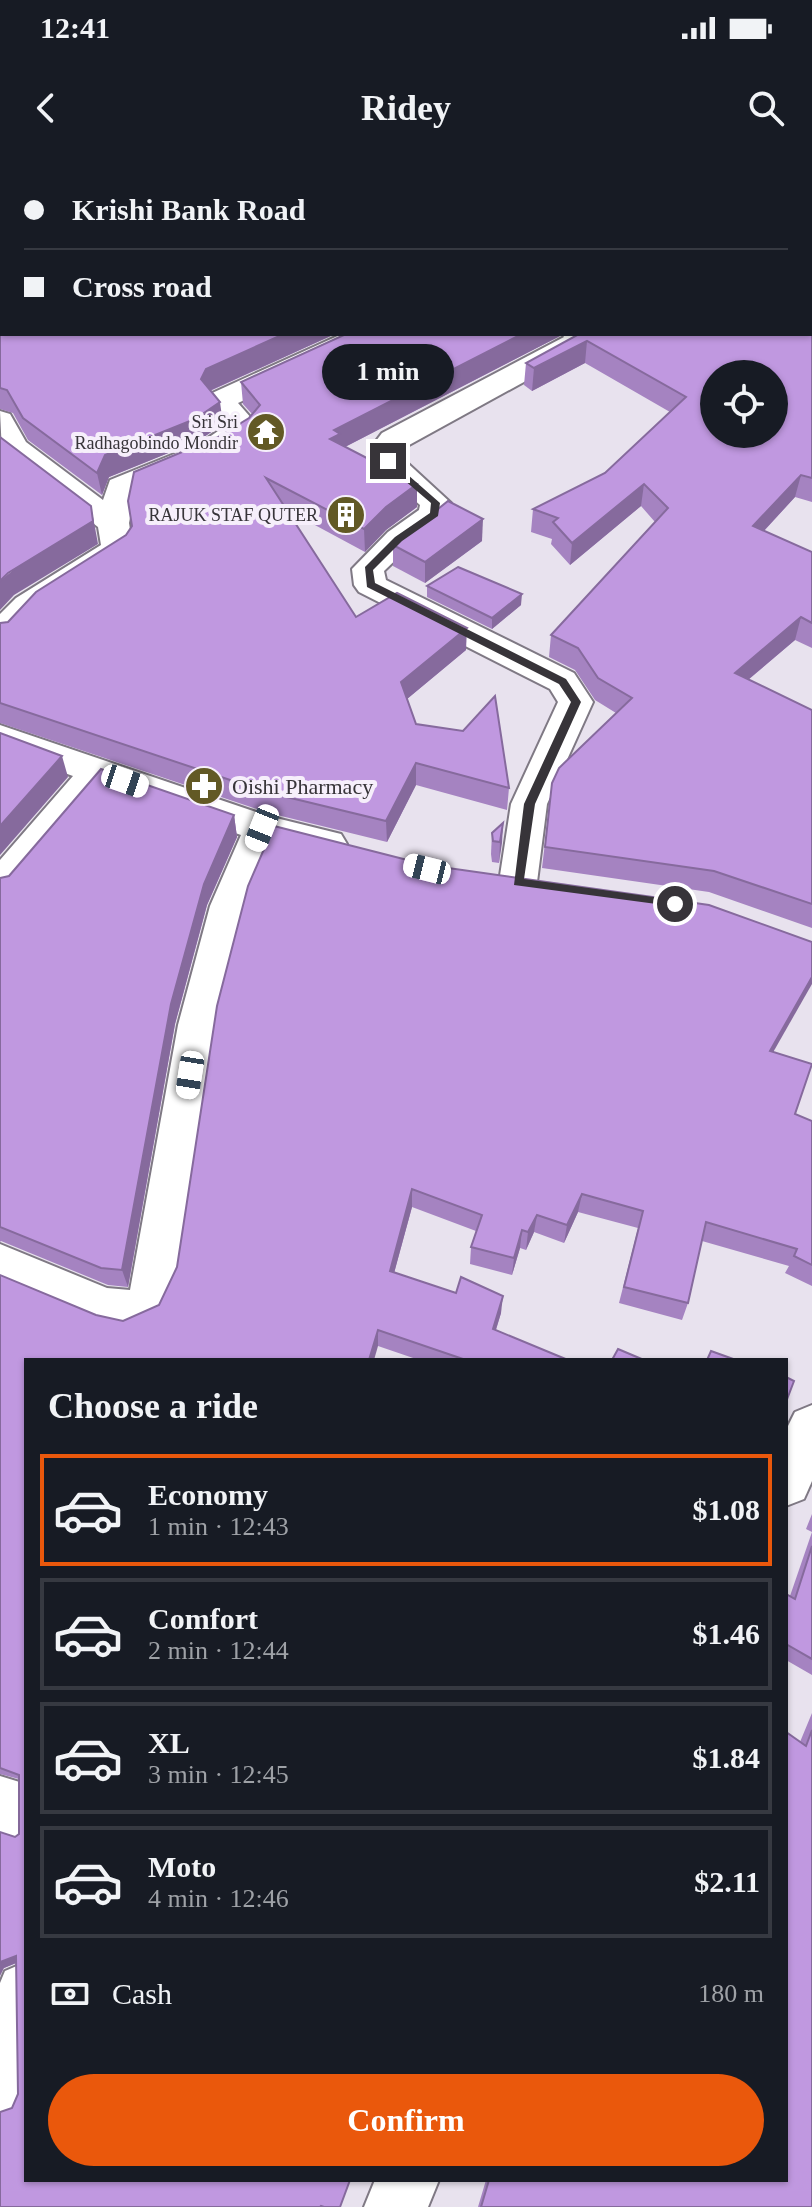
<!DOCTYPE html>
<meta charset="utf-8">
<style>
body{margin:0;font-family:"Times New Roman",serif;background:#20242c;color:#f1f3f6;height:100vh;display:flex;flex-direction:column;font-size:30px;white-space:nowrap}
*{box-sizing:border-box;margin:0}
p{font-size:26px;color:#9ea1a6}
.icon{flex:none;width:44px;height:44px;fill:none;stroke:currentColor;stroke-width:2;stroke-linecap:round;stroke-linejoin:round}
.map{position:relative;flex:1;overflow:hidden}
.drawer{position:absolute;left:24px;top:1198px;width:764px;height:824px;display:flex;flex-direction:column;background:#171b24;border-radius:0px;box-shadow:0 2px 6px #0004}
.drawer>*{flex:none}
.banner{position:absolute;left:0px;top:0px;width:812px;height:176px;box-shadow:0 2px 6px #0004;display:grid;align-content:center;height:176px;padding:0 24px;background:#171b24}
.tools{position:absolute;left:700px;top:200px;display:grid;gap:16px}
.tools a{display:grid;place-items:center;width:88px;height:88px;border-radius:50%;background:#171b24;box-shadow:0 2px 6px #0004;font-size:40px}
.end{position:absolute;width:36px;height:36px;margin:-18px;border:10px solid #373439;background:#fff;box-shadow:0 0 0 4px #fff}
.from{border-radius:50%}
.bubble{position:absolute;height:56px;border-radius:28px;background:#171b24;box-shadow:0 2px 6px #0004;font-size:26px;font-weight:700;line-height:56px;text-align:center}
.car{position:absolute;width:24px;height:48px;margin:-24px -12px;border-radius:10px;box-shadow:0 0 6px 2px #0007;background:linear-gradient(#fff 24%,#345 0 40%,#fff 0 76%,#345 0 86%,#fff 0)}
.banner b{display:flex;align-items:center;gap:28px;height:76px;font-size:30px}
.banner b+b{border-top:2px solid #363941}
.banner i{width:20px;height:20px;background:#f1f3f6}
ul{padding:0;list-style:none}
li{display:flex;align-items:center;gap:24px;height:112px;margin:0 16px 12px;padding:0 8px;border:4px solid #363941;border-radius:0px}
li div{flex:1}
li b{display:block;font-size:30px}
li em{font-style:normal;font-weight:700}
li.on{border-color:#ea580c}
li>.icon{width:72px;height:72px;stroke-width:1.5}
h2{padding:0 24px;font-size:36px;line-height:96px}
.pay{display:flex;align-items:center;gap:20px;height:88px;padding:0 24px;font-size:30px}
.pay p{margin-inline-start:auto}
.action{display:flex;gap:16px;margin-top:auto;padding:16px 24px}
.action a{flex:1;height:92px;border-radius:48px;background:#ea580c;color:#fff;font-size:32px;font-weight:700;line-height:92px;text-align:center}
.status{display:flex;justify-content:space-between;align-items:center;height:56px;padding:0 40px;background:#171b24;direction:ltr}
.status svg{height:22px;fill:currentColor}
header{display:flex;justify-content:space-between;align-items:center;height:104px;padding:0 24px;background:#171b24;font-size:36px;font-weight:700}
.map>svg:first-child{display:block}
</style>
<div class="status"><b>12:41</b><svg viewBox="0 0 49 12"><path d="M0 12V9h3v3zM5 12V6h3v6zM10 12V3h3v9zM15 12V0h3v12zM26 1h20v11H26zM47 4h2v5h-2z"/></svg></div>
<header><svg class="icon" aria-label="back" viewBox="0 0 24 24"><path d="M15 5l-7 7 7 7"/></svg>Ridey<svg class="icon" aria-label="search" viewBox="0 0 24 24"><circle cx="10" cy="10" r="6"/><path d="M15 15l6 6"/></svg></header>
<div class="map">
<svg width="812" height="2047" viewBox="0 0 812 2047">
<rect width="100%" height="100%" fill="#e8e2ee"/>
<g fill="none" stroke-linecap="round" stroke-linejoin="round">
<defs>
<g id="minor">
<path d="M 342,174 L 379,174 L 375,180 L 238,243 L 259,267 C 237,298 170,317 135,332 L 129,363 L 133,389 L 128,396 L 40,452 L 12,482 L 0,485 L 0,454 L 16,438 L 101,385 L 98,367 L 2,293 L 0,251 L 10,254 L 26,282 L 103,340 L 110,320 L 199,284 L 227,265 L 206,240 L 210,234 Z"/>
<polygon points="562,174 594,174 597,178 593,184 400,290 402,298 451,343 445,361 410,386 384,411 386,420 574,513 593,542 547,644 537,722 532,732 518,736 504,732 499,722 511,644 558,542 550,529 359,432 354,425 352,409 388,372 419,350 420,345 377,307 370,289 382,273 564,177"/>
<polygon points="0,565 268,656 341,674 347,684 341,694 328,698 274,684 248,746 218,865 179,1123 163,1159 130,1174 104,1169 0,1125 0,1084 107,1128 130,1130 178,865 210,746 241,675 105,627 14,735 0,739 0,700 73,616 0,590"/>
<polygon points="812,1245 812,1321 804,1339 786,1346 786,1270 795,1252"/>
<polygon points="0,1616 26,1624 26,1680 0,1672"/>
<polygon points="26,1802 26,1933 22,1944 0,1953 0,1823 5,1811"/>
<polygon points="375,2020 439,2020 428,2047 364,2047"/>
</g>
</defs>
<use href="#minor" stroke="#7f7984" stroke-width="4"/>
<use href="#minor" fill="#fff" fill-rule="evenodd"/>
</g>
<g fill="#a583c1">
<polygon points="0,0 812,0 812,52 810,53 810,2 2,174 335,174 210,231 223,264 198,281 109,317 102,335 28,280 13,253 0,249"/>
<polygon points="812,158 812,342 795,337 764,371 812,392 812,488 795,480 748,520 812,550 812,768 709,732 542,708 552,623 616,553 595,540 575,510 549,497 551,475 655,362 641,346 570,405 551,384 552,379 531,372 533,349 605,313 670,252 585,203 532,231 524,225 526,203 579,174"/>
<polygon points="560,176 345,287 417,324 417,347 386,370 365,392 287,350 356,457 466,490 407,539 416,564 509,628 507,650 416,625 387,682 269,653 0,563 0,463 8,462 126,375 218,277 249,258 252,254 243,244 241,222"/>
<polygon points="482,381 425,423 393,406 393,385"/>
<polygon points="427,426 521,445 492,469 427,437"/>
<polygon points="234,655 237,677 207,745 175,864 128,1127 108,1125 1,1081 0,1082 0,718"/>
<polygon points="503,663 499,703 492,702 491,694 492,673"/>
<polygon points="773,892 795,954 812,961 812,1126 785,1113 789,1106 702,1081 688,1143 682,1160 619,1143 638,1068 578,1052 564,1083 534,1072 526,1090 520,1088 512,1115 470,1104 471,1087 476,1071 412,1047 394,1113 501,1153 496,1170 568,1200 419,1200 378,1186 26,1200 26,2020 322,2046 0,2047 12,1948 18,1934 16,1803 4,1808 15,1677 19,1674 19,1619 0,1614 0,1115 96,1155 123,1161 159,1145 177,1107"/>
<polygon points="812,1354 812,1515 786,1500 786,1434 790,1436 812,1372 806,1369"/>
<polygon points="812,1553 812,2047 478,2047 486,2020 786,2020 800,1582"/>
</g>
<g fill="#866a9d">
<polygon points="812,33 812,52 810,53 810,38"/>
<polygon points="284,174 335,174 209,231 201,219 206,209"/>
<polygon points="522,174 560,174 560,176 341,289 330,279 334,270"/>
<polygon points="587,181 585,203 532,231 534,208"/>
<polygon points="220,242 223,264 198,281 109,317 102,335 97,313 105,295"/>
<polygon points="801,315 795,337 748,388 753,366"/>
<polygon points="417,324 417,347 386,370 365,392 364,369 386,347"/>
<polygon points="644,324 641,346 570,405 572,383"/>
<polygon points="91,346 98,384 14,435 0,450 0,421"/>
<polygon points="483,359 482,381 425,423 425,402"/>
<polygon points="522,434 521,445 492,469 492,458"/>
<polygon points="801,457 795,480 730,535 735,513"/>
<polygon points="467,468 466,490 401,544 401,522"/>
<polygon points="62,596 68,617 0,695 0,666"/>
<polygon points="416,603 416,625 387,682 386,661"/>
<polygon points="234,655 237,677 207,745 175,864 128,1127 122,1110 171,844 204,724"/>
<polygon points="503,663 502,683 499,703 500,682"/>
<polygon points="812,817 812,824 763,910 770,891"/>
<polygon points="412,1029 412,1047 390,1128 390,1111"/>
<polygon points="582,1034 578,1052 564,1083 567,1065"/>
<polygon points="537,1055 534,1072 526,1090 528,1072"/>
<polygon points="522,1070 520,1088 512,1115 514,1098"/>
<polygon points="503,1136 501,1153 491,1185 493,1169"/>
<polygon points="378,1170 378,1186 374,1200 369,1200"/>
<polygon points="16,1796 26,1799 4,1808 0,1816 0,1802"/>
</g>
<g fill="#c098e0" stroke="#866a9d" stroke-width="2" fill-rule="evenodd">
<polygon points="0,0 812,0 812,33 810,33 810,2 2,2 2,174 284,174 206,209 201,219 220,242 195,259 105,295 97,313 23,258 7,230 0,228"/>
<path d="M 810,158 L 812,158 L 812,318 L 801,315 L 753,366 L 812,392 L 812,463 L 801,457 L 735,513 L 812,550 L 812,744 L 714,711 L 545,687 L 552,623 L 559,608 L 632,538 L 598,518 L 578,488 L 551,475 L 668,348 L 644,324 L 572,383 L 553,362 L 558,358 L 533,349 L 605,313 L 686,237 L 587,181 L 534,208 L 526,203 L 579,174 L 810,174 ZM 714,214 L 774,214 L 774,274 L 714,274 Z"/>
<polygon points="346,174 522,174 334,270 340,274 330,279 417,324 386,347 364,369 266,318 356,457 397,433 467,468 401,522 416,564 463,571 495,536 509,628 416,603 386,661 266,632 0,543 0,463 8,462 36,432 126,375 132,366 128,341 134,312 218,277 249,258 260,245 241,222"/>
<polygon points="0,277 91,346 93,361 8,413 0,421"/>
<polygon points="448,341 483,359 425,402 393,385"/>
<polygon points="458,407 522,434 492,458 427,426"/>
<polygon points="0,573 62,596 0,666"/>
<polygon points="101,609 234,655 204,724 171,844 122,1110 101,1108 0,1067 0,718 9,716"/>
<polygon points="503,663 500,682 493,681 492,673"/>
<polygon points="274,666 427,705 709,745 812,782 812,817 770,891 812,904 795,954 812,961 812,1105 794,1096 797,1089 706,1062 688,1143 624,1127 643,1051 582,1034 567,1065 537,1055 528,1072 522,1070 514,1098 471,1087 482,1055 412,1029 390,1111 456,1133 461,1117 503,1136 493,1169 568,1200 463,1200 463,1199 378,1170 369,1200 26,1200 26,2020 350,2020 340,2047 324,2047 321,2046 320,2047 0,2047 0,1952 12,1948 18,1934 16,1796 0,1802 0,1672 15,1677 19,1674 19,1615 0,1608 0,1115 96,1155 123,1161 159,1145 177,1107 217,846 248,726"/>
<polygon points="618,1189 644,1200 612,1200"/>
<polygon points="711,1191 736,1200 707,1200"/>
<polygon points="786,1217 794,1221 786,1242"/>
<polygon points="812,1386 812,1499 786,1484 786,1434 795,1439"/>
<polygon points="812,1570 812,2047 481,2047 489,2020 786,2020 786,1572 806,1586"/>
</g>
<polygon fill="#373439" points="384,300 391,300 440,343 438,356 402,381 373,410 375,423 566,519 581,542 535,644 524,719 675,740 681,744 679,747 514,725 524,644 571,542 559,524 367,427 365,407 395,377 430,353 431,343 384,303"/>
<defs>
<symbol id="temple-disc" viewBox="-11 -11 22 22"><circle r="9.5" fill="#625925" stroke="#f6effb"/><path d="M0-6L5-2H3V0L6.5 2.5H4V6H1.5V3h-3V6H-4V2.5H-6.5L-3 0V-2H-5Z" fill="#fff"/></symbol>
<symbol id="building-disc" viewBox="-11 -11 22 22"><circle r="9.5" fill="#625925" stroke="#f6effb"/><path d="M-4-6H4V6H1V3H-1V6H-4ZM-2.5-4.3h1.7v1.8h-1.7ZM.8-4.3h1.7v1.8H.8ZM-2.5-1h1.7V.8h-1.7ZM.8-1h1.7V.8H.8Z" fill="#fff"/></symbol>
<symbol id="pharmacy-disc" viewBox="-11 -11 22 22"><circle r="9.5" fill="#625925" stroke="#f6effb"/><path d="M-2-6h4v4h4v4h-4v4h-4v-4h-4v-4h4Z" fill="#fff"/></symbol>
</defs>
<g fill-rule="evenodd">
<use href="#temple-disc" x="244" y="250" width="44" height="44"/>
<use href="#building-disc" x="324" y="333" width="44" height="44"/>
<use href="#pharmacy-disc" x="182" y="604" width="44" height="44"/>
</g>
<g text-anchor="middle" stroke-width="8" stroke-linejoin="round" paint-order="stroke">
<g font-size="18" fill="#373439" stroke="#f6effb" text-anchor="end">
<text x="238" y="268">Sri Sri<tspan x="238" dy="21">Radhagobindo Mondir</tspan></text>
<text x="318" y="361">RAJUK STAF QUTER</text>
</g>
<g font-size="22" fill="#373439" stroke="#f6effb" text-anchor="start">
<text x="232" y="634">Oishi Pharmacy</text>
</g>
</g>
</svg>
<div class="tools">
<a><svg class="icon" aria-label="locate" viewBox="0 0 24 24"><circle cx="12" cy="12" r="6"/><path d="M12 2v4M12 18v4M2 12h4M18 12h4"/></svg></a>
</div>
<i class="end from" style="left:675px;top:744px"></i>
<i class="end" style="left:388px;top:301px"></i>
<div class="bubble" style="left:322px;top:184px;width:132px">1 min</div>
<i class="car" style="left:125px;top:621px;rotate:109deg"></i>
<i class="car" style="left:262px;top:668px;rotate:202deg"></i>
<i class="car" style="left:427px;top:709px;rotate:284deg"></i>
<i class="car" style="left:190px;top:915px;rotate:189deg"></i>
<div class="banner">
<b><i class="from"></i>Krishi Bank Road</b>
<b><i></i>Cross road</b>
</div>
<section class="drawer">
<h2>Choose a ride</h2>
<ul>
<li class="on"><svg class="icon" aria-label="car" viewBox="0 0 24 24"><path d="M5 17H2v-5l4-1 3-4h7l3 4 3 1v5h-3M9 17h6M6 11h13"/><circle cx="7" cy="17" r="2"/><circle cx="17" cy="17" r="2"/></svg><div><b>Economy</b><p>1 min · 12:43</p></div><em>$1.08</em></li>
<li><svg class="icon" aria-label="car" viewBox="0 0 24 24"><path d="M5 17H2v-5l4-1 3-4h7l3 4 3 1v5h-3M9 17h6M6 11h13"/><circle cx="7" cy="17" r="2"/><circle cx="17" cy="17" r="2"/></svg><div><b>Comfort</b><p>2 min · 12:44</p></div><em>$1.46</em></li>
<li><svg class="icon" aria-label="car" viewBox="0 0 24 24"><path d="M5 17H2v-5l4-1 3-4h7l3 4 3 1v5h-3M9 17h6M6 11h13"/><circle cx="7" cy="17" r="2"/><circle cx="17" cy="17" r="2"/></svg><div><b>XL</b><p>3 min · 12:45</p></div><em>$1.84</em></li>
<li><svg class="icon" aria-label="car" viewBox="0 0 24 24"><path d="M5 17H2v-5l4-1 3-4h7l3 4 3 1v5h-3M9 17h6M6 11h13"/><circle cx="7" cy="17" r="2"/><circle cx="17" cy="17" r="2"/></svg><div><b>Moto</b><p>4 min · 12:46</p></div><em>$2.11</em></li>
</ul>
<div class="pay"><svg class="icon" aria-label="cash" viewBox="0 0 24 24"><path d="M3 7h18v10H3z"/><circle cx="12" cy="12" r="2"/></svg>Cash<p>180 m</p></div>
<div class="action"><a>Confirm</a></div>
</section>
</div>
